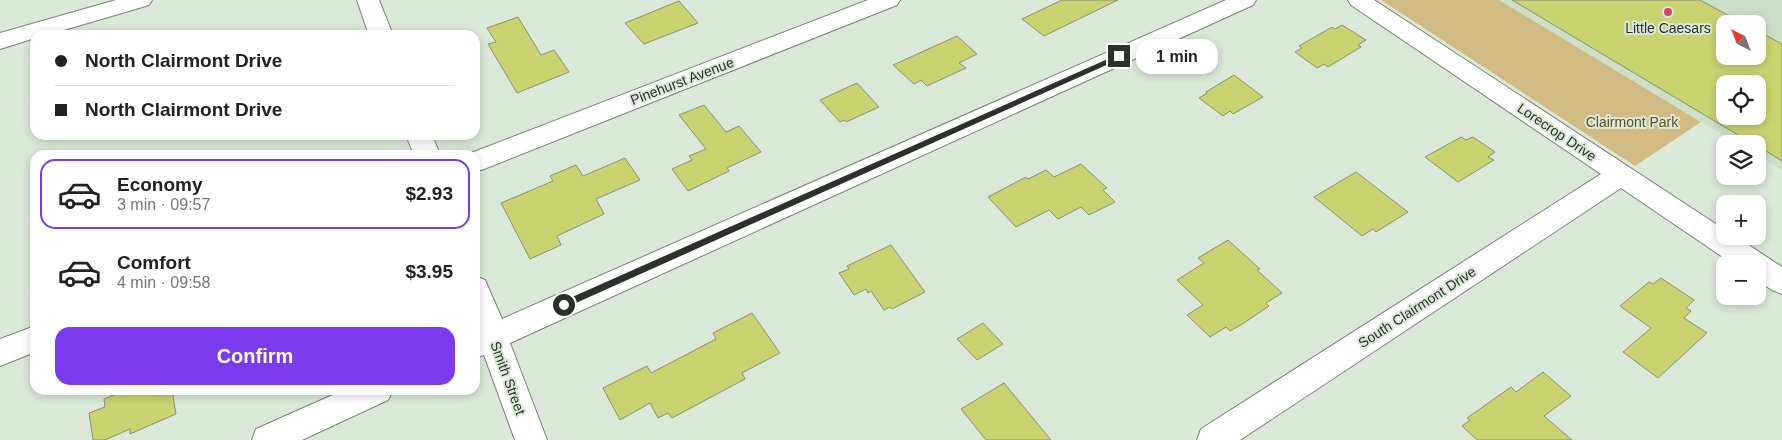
<!DOCTYPE html>
<meta charset="utf-8">
<style>
body{margin:0;font-family:Arial,sans-serif;background:#f6f6f6;color:#222;height:100vh;display:flex;flex-direction:column;font-size:19px;white-space:nowrap}
*{box-sizing:border-box;margin:0}
p{font-size:16px;color:#767676}
.icon{flex:none;width:28px;height:28px;fill:none;stroke:currentColor;stroke-width:2;stroke-linecap:round;stroke-linejoin:round}
.map{position:relative;flex:1;overflow:hidden}
.drawer{position:absolute;left:30px;top:150px;width:450px;height:245px;display:flex;flex-direction:column;background:#fff;border-radius:15px;box-shadow:0 2px 8px #0003}
.drawer>*{flex:none}
.hud{position:absolute;left:30px;top:30px;width:450px;height:110px;border-radius:15px;box-shadow:0 2px 8px #0003;display:grid;align-content:center;height:110px;padding:0 25px;background:#fff}
.needle{width:32px;rotate:318deg}
.fabs{position:absolute;left:1716px;top:15px;display:grid;gap:10px}
.fabs a{display:grid;place-items:center;width:50px;height:50px;border-radius:10px;background:#fff;box-shadow:0 2px 8px #0003;font-size:25px}
.end{position:absolute;width:22px;height:22px;margin:-11px;border:6px solid #2c322b;background:#fff;box-shadow:0 0 0 2px #fff}
.from{border-radius:50%}
.bubble{position:absolute;height:35px;border-radius:15px;background:#fff;box-shadow:0 2px 8px #0003;font-size:16px;font-weight:600;line-height:35px;text-align:center}
.hud b{display:flex;align-items:center;gap:18px;height:48px;font-size:19px}
.hud b+b{border-top:1px solid #e0e0e0}
.hud i{width:12px;height:12px;background:#222}
ul{padding:9px 0 0;list-style:none}
li{display:flex;align-items:center;gap:15px;height:70px;margin:0 10px 8px;padding:0 15px;border:2px solid transparent;border-radius:15px}
li div{flex:1}
li b{display:block;font-size:19px}
li em{font-style:normal;font-weight:600}
li.on{border-color:#7c3aed}
li>.icon{width:45px;height:45px;stroke-width:1.5}
.action{display:flex;gap:10px;margin-top:auto;padding:10px 25px}
.action a{flex:1;height:58px;border-radius:15px;background:#7c3aed;color:#fff;font-size:20px;font-weight:600;line-height:58px;text-align:center}
.map>svg:first-child{display:block}
</style>
<div class="map">
<svg width="1782" height="440" viewBox="0 0 1782 440">
<rect width="100%" height="100%" fill="#dae9d7"/>
<path fill="#cce0c8" fill-rule="evenodd" d="M 1499,0 L 1782,0 L 1782,170 L 1758,156 L 1758,144 L 1738,144 ZM 1725,24 L 1758,24 L 1758,56 L 1725,56 ZM 1725,84 L 1758,84 L 1758,116 L 1725,116 Z"/>
<polygon fill="#d2bb83" points="1381,0 1499,0 1701,122 1635,166"/>
<g fill="#c9d370" stroke="#8d907c" fill-rule="evenodd">
<polygon points="1062,0 1118,0 1044,36 1022,19"/>
<path d="M 1512,0 L 1700,0 L 1744,24 L 1725,24 L 1725,56 L 1758,56 L 1758,31 L 1782,44 L 1782,161 L 1758,146 L 1758,144 L 1753,144 ZM 1725,84 L 1758,84 L 1758,116 L 1725,116 Z"/>
<polygon points="679,1 698,23 644,44 625,23"/>
<polygon points="518,17 541,55 554,50 569,72 517,93 488,44 496,42 487,28"/>
<polygon points="1342,25 1366,40 1358,45 1361,47 1328,67 1324,64 1317,68 1295,52 1302,48 1299,46 1332,27 1335,29"/>
<polygon points="957,36 977,54 959,63 966,68 927,86 921,80 914,84 893,65"/>
<polygon points="1234,75 1263,97 1233,114 1230,111 1223,116 1199,98 1207,93 1206,92"/>
<polygon points="857,83 879,107 846,122 844,120 840,122 820,100"/>
<polygon points="704,105 726,132 739,126 761,152 727,168 729,171 688,191 672,169 692,160 689,156 706,149 679,115"/>
<polygon points="1461,137 1466,140 1473,137 1495,152 1488,157 1494,160 1458,182 1425,157"/>
<polygon points="625,158 640,180 596,199 604,214 557,236 561,245 530,259 501,203 553,181 550,176 576,165 583,176"/>
<polygon points="1081,164 1107,188 1103,190 1115,202 1089,215 1081,207 1058,219 1049,210 1016,227 988,197 1026,177 1028,179 1046,170 1054,177"/>
<polygon points="1356,172 1408,212 1376,232 1373,229 1362,236 1314,197"/>
<polygon points="1228,240 1260,269 1257,270 1282,293 1266,303 1269,306 1244,323 1230,331 1226,327 1210,337 1187,315 1203,305 1177,280 1204,263 1198,258"/>
<polygon points="891,245 925,292 892,309 890,307 884,310 871,291 868,293 866,289 854,295 839,273 849,269 847,266"/>
<polygon points="1661,278 1694,300 1686,308 1691,311 1684,318 1707,333 1658,378 1623,352 1651,328 1620,306 1649,282 1653,284"/>
<polygon points="752,313 780,353 742,373 745,379 672,418 668,413 658,418 650,403 620,420 603,388 647,366 651,373 716,339 713,333"/>
<polygon points="983,323 1003,344 977,360 957,339"/>
<polygon points="1543,372 1571,396 1544,416 1572,440 1477,440 1462,426 1470,420 1467,418 1511,387 1516,392"/>
<polygon points="1004,383 1051,440 986,440 961,409"/>
<polygon points="126,390 172,390 176,414 130,434 130,429 105,440 93,440 89,413 105,407 104,399"/>
</g>
<g fill="none" stroke-linecap="round" stroke-linejoin="round">
<defs>
<g id="minor">
<polygon points="116,0 152,0 149,5 47,35 35,35 35,38 0,49 0,33"/>
<polygon points="357,0 379,0 393,35 369,35"/>
<polygon points="868,0 900,0 897,5 484,169 475,172 475,155 466,155"/>
<polygon points="1226,0 1256,0 1253,5 510,343 547,440 515,440 484,355 475,358 475,276 485,280 502,319"/>
<polygon points="1348,0 1374,0 1725,230 1725,236 1735,236 1782,267 1782,294 1772,290 1758,281 1758,264 1733,264 1621,188 1240,440 1197,440 1201,429 1601,174 1351,5"/>
<polygon points="406,135 432,135 440,155 414,155"/>
<polygon points="35,326 35,352 0,366 0,339"/>
<polygon points="344,390 393,390 388,400 302,440 252,440 256,429"/>
</g>
</defs>
<use href="#minor" stroke="#768373" stroke-width="2"/>
<use href="#minor" fill="#fff" fill-rule="evenodd"/>
</g>
<polygon fill="#2c322b" points="1119,54 1123,56 1122,58 567,307 561,307 560,305 561,302"/>
<circle fill="#d24368" stroke="#dae9d7" stroke-width="2" cx="1668" cy="12" r="5"/>
<g text-anchor="middle" stroke-width="4" stroke-linejoin="round" paint-order="stroke">
<g font-size="14" fill="#2c322b" stroke="#dae9d7">
<text x="1668" y="33">Little Caesars</text>
</g>
<g font-size="14" fill="#2c322b" stroke="#dae9d7">
<text transform="translate(682 81) rotate(-21)" y="5">Pinehurst Avenue</text>
<text transform="translate(1557 132) rotate(34)" y="5">Lorecrop Drive</text>
<text transform="translate(1417 307) rotate(-33)" y="5">South Clairmont Drive</text>
<text transform="translate(508 378) rotate(70)" y="5">Smith Street</text>
</g>
<g font-size="14" fill="#5f4e26" stroke="#dae9d7">
<text x="1632" y="127">Clairmont Park</text>
</g>
</g>
</svg>
<div class="fabs">
<a><svg class="needle" viewBox="-14 -14 28 28"><path d="M0-13l5 13h-10z" fill="#e53935"/><path d="M0 13l5-13h-10z" fill="#767676"/></svg></a>
<a><svg class="icon" aria-label="locate" viewBox="0 0 24 24"><circle cx="12" cy="12" r="6"/><path d="M12 2v4M12 18v4M2 12h4M18 12h4"/></svg></a>
<a><svg class="icon" aria-label="layers" viewBox="0 0 24 24"><path d="M12 4l9 5-9 5-9-5zM3 14l9 5 9-5"/></svg></a>
<a>+</a>
<a>−</a>
</div>
<i class="end from" style="left:564px;top:305px"></i>
<i class="end" style="left:1119px;top:56px"></i>
<div class="bubble" style="left:1136px;top:39px;width:82px">1 min</div>
<div class="hud">
<b><i class="from"></i>North Clairmont Drive</b>
<b><i></i>North Clairmont Drive</b>
</div>
<section class="drawer">
<ul>
<li class="on"><svg class="icon" aria-label="car" viewBox="0 0 24 24"><path d="M5 17H2v-5l4-1 3-4h7l3 4 3 1v5h-3M9 17h6M6 11h13"/><circle cx="7" cy="17" r="2"/><circle cx="17" cy="17" r="2"/></svg><div><b>Economy</b><p>3 min · 09:57</p></div><em>$2.93</em></li>
<li><svg class="icon" aria-label="car" viewBox="0 0 24 24"><path d="M5 17H2v-5l4-1 3-4h7l3 4 3 1v5h-3M9 17h6M6 11h13"/><circle cx="7" cy="17" r="2"/><circle cx="17" cy="17" r="2"/></svg><div><b>Comfort</b><p>4 min · 09:58</p></div><em>$3.95</em></li>
</ul>
<div class="action"><a>Confirm</a></div>
</section>
</div>
